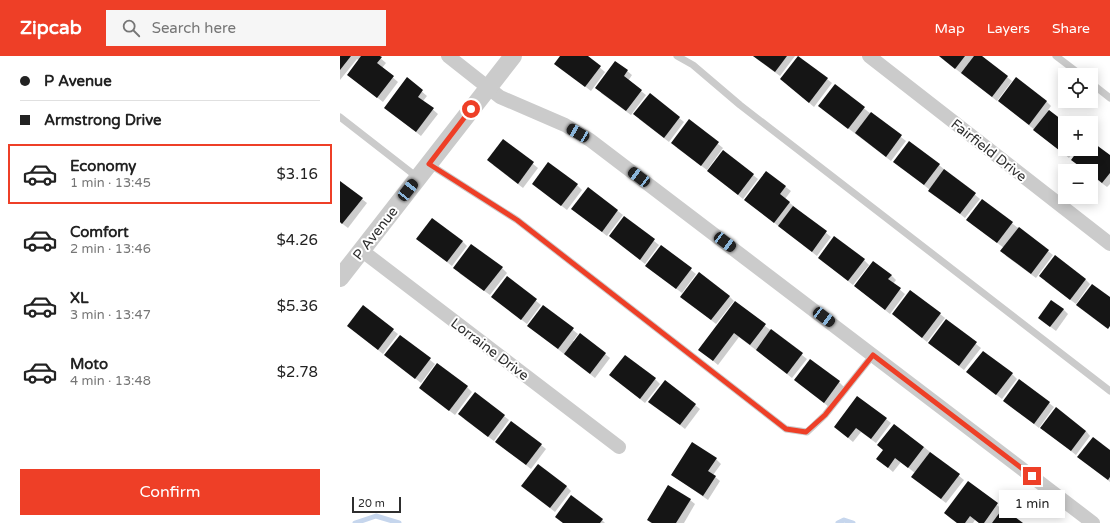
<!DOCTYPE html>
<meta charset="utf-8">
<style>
body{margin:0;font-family:"Varela Round",sans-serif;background:#f6f6f6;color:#222;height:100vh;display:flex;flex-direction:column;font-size:15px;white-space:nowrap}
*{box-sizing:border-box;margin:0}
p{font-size:13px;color:#767676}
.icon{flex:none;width:22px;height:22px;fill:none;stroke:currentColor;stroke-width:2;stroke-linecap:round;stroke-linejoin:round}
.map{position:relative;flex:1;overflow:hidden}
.sheet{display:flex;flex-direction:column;background:#fff;width:340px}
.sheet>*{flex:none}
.hud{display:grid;align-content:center;height:88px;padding:0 20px;background:#fff}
.controls{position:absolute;left:718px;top:12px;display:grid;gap:8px}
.controls a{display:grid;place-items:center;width:40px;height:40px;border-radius:0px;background:#fff;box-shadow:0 2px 10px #0003;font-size:20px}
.scale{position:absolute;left:12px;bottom:10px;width:49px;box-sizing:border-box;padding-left:4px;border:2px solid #2e2e2e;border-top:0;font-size:11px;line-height:14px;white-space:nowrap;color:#2e2e2e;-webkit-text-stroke:3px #fff;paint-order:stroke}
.end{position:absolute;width:18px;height:18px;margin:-9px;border:5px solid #ee3f27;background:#fff;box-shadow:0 0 0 2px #fff}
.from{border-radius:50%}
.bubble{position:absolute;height:28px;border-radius:0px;background:#fff;box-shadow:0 2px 10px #0003;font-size:13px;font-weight:600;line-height:28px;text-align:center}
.car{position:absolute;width:12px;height:24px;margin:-12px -6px;border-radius:5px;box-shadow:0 0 3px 1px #0007;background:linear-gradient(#222 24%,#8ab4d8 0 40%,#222 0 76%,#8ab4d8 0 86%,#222 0)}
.hud b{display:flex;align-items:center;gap:14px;height:38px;font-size:15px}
.hud b+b{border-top:1px solid #e0e0e0}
.hud i{width:10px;height:10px;background:#222}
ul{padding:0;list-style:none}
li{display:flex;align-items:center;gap:12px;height:60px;margin:0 8px 6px;padding:0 12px;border:2px solid transparent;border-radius:0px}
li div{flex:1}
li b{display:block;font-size:15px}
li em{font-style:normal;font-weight:600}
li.selected{border-color:#ee3f27}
li>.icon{width:36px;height:36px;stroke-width:1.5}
.cta{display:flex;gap:8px;margin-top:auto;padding:8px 20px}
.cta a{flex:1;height:46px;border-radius:0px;background:#ee3f27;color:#fff;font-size:16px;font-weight:600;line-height:46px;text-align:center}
header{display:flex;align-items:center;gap:24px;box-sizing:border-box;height:56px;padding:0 20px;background:#ee3f27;color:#fff}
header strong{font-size:19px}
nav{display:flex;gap:22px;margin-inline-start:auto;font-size:14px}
.search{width:280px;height:36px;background:#f6f6f6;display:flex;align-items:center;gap:10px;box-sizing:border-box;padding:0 14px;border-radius:0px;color:#767676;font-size:15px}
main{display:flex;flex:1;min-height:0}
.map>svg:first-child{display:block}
</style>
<header>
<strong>Zipcab</strong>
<div class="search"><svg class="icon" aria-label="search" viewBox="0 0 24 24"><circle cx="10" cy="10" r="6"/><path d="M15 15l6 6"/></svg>Search here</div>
<nav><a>Map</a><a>Layers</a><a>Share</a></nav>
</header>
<main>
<section class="sheet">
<div class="hud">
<b><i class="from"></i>P Avenue</b>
<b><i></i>Armstrong Drive</b>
</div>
<ul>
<li class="selected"><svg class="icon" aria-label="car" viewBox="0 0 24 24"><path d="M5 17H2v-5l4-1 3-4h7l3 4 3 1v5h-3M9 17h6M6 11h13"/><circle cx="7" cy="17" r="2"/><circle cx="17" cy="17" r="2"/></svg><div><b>Economy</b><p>1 min · 13:45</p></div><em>$3.16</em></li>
<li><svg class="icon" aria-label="car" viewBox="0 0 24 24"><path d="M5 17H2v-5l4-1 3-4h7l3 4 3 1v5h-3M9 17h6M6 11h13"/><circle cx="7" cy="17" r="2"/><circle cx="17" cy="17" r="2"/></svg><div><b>Comfort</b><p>2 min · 13:46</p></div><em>$4.26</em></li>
<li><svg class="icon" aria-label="car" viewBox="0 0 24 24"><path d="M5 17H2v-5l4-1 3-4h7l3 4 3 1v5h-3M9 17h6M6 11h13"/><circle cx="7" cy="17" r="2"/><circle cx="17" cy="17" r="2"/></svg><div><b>XL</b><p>3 min · 13:47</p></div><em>$5.36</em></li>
<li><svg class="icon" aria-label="car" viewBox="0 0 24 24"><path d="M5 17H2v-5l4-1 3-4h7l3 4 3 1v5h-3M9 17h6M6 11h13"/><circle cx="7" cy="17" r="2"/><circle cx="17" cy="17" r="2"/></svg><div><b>Moto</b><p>4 min · 13:48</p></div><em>$2.78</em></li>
</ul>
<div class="cta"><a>Confirm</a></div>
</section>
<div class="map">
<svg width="770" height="467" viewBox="0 0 770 467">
<rect width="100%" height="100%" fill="#fff"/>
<g fill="#0003">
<polygon points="0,0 38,0 46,7 42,12 58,26 43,46 13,23 19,4 17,3 0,24"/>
<polygon points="222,0 246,0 265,16 251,35 216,8"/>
<polygon points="413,0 455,0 440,20"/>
<polygon points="599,0 640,0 672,25 657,45"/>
<polygon points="276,6 292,19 288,25 306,39 291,59 261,37"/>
<polygon points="67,23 87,40 83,45 98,58 81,80 45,52"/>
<polygon points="487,23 492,27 474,51 447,28"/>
<polygon points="676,23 707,46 711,50 708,54 725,67 725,93 736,93 729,102 659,45"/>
<polygon points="495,30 566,85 551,105 479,50"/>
<polygon points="310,38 344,66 329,86 299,63"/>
<polygon points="349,65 383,92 367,114 337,92"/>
<polygon points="163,84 198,112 183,132 153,109"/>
<polygon points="751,86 770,100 770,128 767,131 751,119 751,115 746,115 740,93 751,93"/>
<polygon points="555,106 599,109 640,143 625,162"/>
<polygon points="368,115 413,119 418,123 403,143"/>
<polygon points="426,116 451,135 445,143 491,181 477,200 405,144"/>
<polygon points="0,126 27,147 8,172 0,166"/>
<polygon points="237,129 242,134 227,154 198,132"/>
<polygon points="248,132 283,159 267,180 232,153"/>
<polygon points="642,144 713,199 696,222 666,200 664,192 632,168"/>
<polygon points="284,161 319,189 305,208 270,180"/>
<polygon points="77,183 122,185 127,190 112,210"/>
<polygon points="321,190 356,218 342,237 311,214"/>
<polygon points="479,202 524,204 529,209 513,229"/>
<polygon points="162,212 167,217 150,239 119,217"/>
<polygon points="551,219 556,224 553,228 565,238 550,258 515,230"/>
<polygon points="167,221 201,249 187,268 152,241"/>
<polygon points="746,224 750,228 736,248 705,225"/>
<polygon points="389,240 394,245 376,268 347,245"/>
<polygon points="396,247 467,303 452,322 399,281 378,309 360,294"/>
<polygon points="203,250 238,278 233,285 235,286 240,278 270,302 255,322 188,270"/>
<polygon points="23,251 58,278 43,298 8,270"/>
<polygon points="723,253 728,258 716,275 699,262"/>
<polygon points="553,258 600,258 605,262 587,286"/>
<polygon points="606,264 641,292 624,314 594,291"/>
<polygon points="60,280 95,308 81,327 46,299"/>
<polygon points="672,318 677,323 662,343 633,321"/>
<polygon points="270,319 315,323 320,328 305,347"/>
<polygon points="455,324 499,326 504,331 489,351"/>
<polygon points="127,331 132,336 115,359 85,336"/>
<polygon points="310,346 355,349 360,353 345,373"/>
<polygon points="709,347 714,351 699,372 669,349"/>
<polygon points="164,360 169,364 154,385 124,363"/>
<polygon points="546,363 551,367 536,387 521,376 513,386 495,371"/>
<polygon points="701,372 746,375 750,380 736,399"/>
<polygon points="201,389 206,393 191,413 161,390"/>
<polygon points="584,391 624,424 606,447 577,425 575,417 561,406 553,416 538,403"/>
<polygon points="770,395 770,426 738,401"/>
<polygon points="376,403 381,408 373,419 380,425 368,444 332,419"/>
<polygon points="628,426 663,454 681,467 639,467 635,464 633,467 617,467 610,462 605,457"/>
<polygon points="182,430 226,430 231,435 215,456"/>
<polygon points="350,444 355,448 344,467 311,467 309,464"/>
<polygon points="216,461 262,464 265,467 223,467"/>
</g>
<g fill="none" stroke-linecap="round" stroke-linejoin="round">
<g stroke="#c6d6ed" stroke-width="5">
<polyline points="15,467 36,460 59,467"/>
<polyline points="498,467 504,464 513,467"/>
</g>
</g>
<g fill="#151515">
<polygon points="0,0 11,0 0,14"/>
<polygon points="21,0 40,0 42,1 37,7 54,20 37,42 7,19"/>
<polygon points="220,0 248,0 261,10 245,31 214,8"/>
<polygon points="413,0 447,0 435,16"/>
<polygon points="458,0 488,22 469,47 440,23"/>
<polygon points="599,0 625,0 615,13"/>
<polygon points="634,0 642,0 668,20 652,41 621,17"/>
<polygon points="275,5 288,14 284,20 302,34 286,55 255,32"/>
<polygon points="67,21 83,34 78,41 94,52 76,76 44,52"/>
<polygon points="676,21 707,45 689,69 658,45"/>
<polygon points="495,28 525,51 508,73 478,50"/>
<polygon points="310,37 340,61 324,82 293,58"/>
<polygon points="709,54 726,67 725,67 725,93 728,93 724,98 693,74"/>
<polygon points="531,56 562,79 546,101 515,77"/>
<polygon points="349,63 379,86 361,110 331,87"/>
<polygon points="163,83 194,106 178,128 147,104"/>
<polygon points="569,85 600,108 584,129 553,106"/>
<polygon points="751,85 770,99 770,117 762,127 751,118 751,115 746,115 731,104 739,93 751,93"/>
<polygon points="383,94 414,118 398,139 367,115"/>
<polygon points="208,106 238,128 221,150 192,128"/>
<polygon points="604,113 636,137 620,158 588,135"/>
<polygon points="426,115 446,130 440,138 450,146 434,167 404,144"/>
<polygon points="0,125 23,142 2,168 0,166"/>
<polygon points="248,131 278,154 262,176 231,153"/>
<polygon points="642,143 673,166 657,187 626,164"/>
<polygon points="453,150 487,175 472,196 438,170"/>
<polygon points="284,160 315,183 300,204 269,180"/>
<polygon points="92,162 123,185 107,206 76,183"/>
<polygon points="679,171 709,194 691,218 660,195"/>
<polygon points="494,180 525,203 508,225 478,202"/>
<polygon points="131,188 163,211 144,235 113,212"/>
<polygon points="321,189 352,212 336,233 305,210"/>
<polygon points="715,199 746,223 730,244 699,220"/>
<polygon points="533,205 552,219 548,223 561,232 545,254 514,230"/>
<polygon points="359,216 390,240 371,264 340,241"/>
<polygon points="167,220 197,243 181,264 151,241"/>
<polygon points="752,228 770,241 770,270 768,273 736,249"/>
<polygon points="570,234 601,257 582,282 552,258"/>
<polygon points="711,244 724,253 710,271 698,262"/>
<polygon points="395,245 426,268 410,289 394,277 373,305 358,294"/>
<polygon points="23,249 54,273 38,294 7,270"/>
<polygon points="203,249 234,272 218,293 187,270"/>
<polygon points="606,263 637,286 619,310 588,287"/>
<polygon points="431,273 463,297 447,318 416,294"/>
<polygon points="240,277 266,297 250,318 224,298"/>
<polygon points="60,279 91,302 75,323 44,299"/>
<polygon points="643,295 673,317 656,339 626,316"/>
<polygon points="285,299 316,322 300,343 269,319"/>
<polygon points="470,303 500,325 484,347 454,324"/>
<polygon points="97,307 128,330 109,355 79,332"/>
<polygon points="679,323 710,346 694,368 663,345"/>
<polygon points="325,324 356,348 340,369 308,346"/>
<polygon points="135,336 165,359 148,381 118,358"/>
<polygon points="517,340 547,362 531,383 516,372 508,382 494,371"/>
<polygon points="716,351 746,375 731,395 700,372"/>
<polygon points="171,365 202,388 186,409 155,386"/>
<polygon points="554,368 584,391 568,412 555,402 548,412 536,403 543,394 537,389"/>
<polygon points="753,381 770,394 770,421 768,424 737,401"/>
<polygon points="352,386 377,402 368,415 376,420 363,440 331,419"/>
<polygon points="590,396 620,418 601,443 571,421"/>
<polygon points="198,408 227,430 210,452 181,430"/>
<polygon points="628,425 658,447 644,467 639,467 630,460 625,467 617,467 604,457"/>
<polygon points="328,429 351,443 336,467 312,467 307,464"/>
<polygon points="231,439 263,463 260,467 223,467 215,461"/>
<polygon points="663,452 683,467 652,467"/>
</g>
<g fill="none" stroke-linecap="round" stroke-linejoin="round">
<g stroke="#cbcbcb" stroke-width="7">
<polyline points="337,0 353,9 400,49 770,335"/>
<polyline points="716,0 741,19"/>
<polyline points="751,27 770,42"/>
<polyline points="0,61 77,121"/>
<polyline points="89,108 177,164 446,373 467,376 485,359 533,299"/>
</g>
<g stroke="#cbcbcb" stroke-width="14">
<polyline points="108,0 160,41 225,69 250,84 753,467"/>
<polyline points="529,0 770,188"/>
<polyline points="21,194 279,391"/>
</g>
<polyline stroke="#cbcbcb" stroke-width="18" points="0,222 173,0"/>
</g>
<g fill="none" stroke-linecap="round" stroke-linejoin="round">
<polyline stroke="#ee3f27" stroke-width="5" points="131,53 89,108 177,164 446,373 466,376 485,359 533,299 692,420"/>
</g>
<g text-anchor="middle" stroke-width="4" stroke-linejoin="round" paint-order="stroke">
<g font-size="14" fill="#2e2e2e" stroke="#fff">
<text transform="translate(649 94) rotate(38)" y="5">Fairfield Drive</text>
<text transform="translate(35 177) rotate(-52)" y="5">P Avenue</text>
<text transform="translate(150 293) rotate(37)" y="5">Lorraine Drive</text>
</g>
</g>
</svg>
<div class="controls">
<a><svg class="icon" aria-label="locate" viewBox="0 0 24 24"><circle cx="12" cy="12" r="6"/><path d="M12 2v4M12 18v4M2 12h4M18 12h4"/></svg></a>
<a>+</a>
<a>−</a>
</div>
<div class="scale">20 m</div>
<i class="end from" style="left:131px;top:53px"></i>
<i class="end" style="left:692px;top:420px"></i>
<div class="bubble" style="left:659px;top:434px;width:66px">1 min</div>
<i class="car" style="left:238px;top:77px;rotate:300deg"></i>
<i class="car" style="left:299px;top:121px;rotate:307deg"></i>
<i class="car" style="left:68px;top:134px;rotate:38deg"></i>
<i class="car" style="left:385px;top:186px;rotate:127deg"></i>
<i class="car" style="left:484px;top:261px;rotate:127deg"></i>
</div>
</main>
